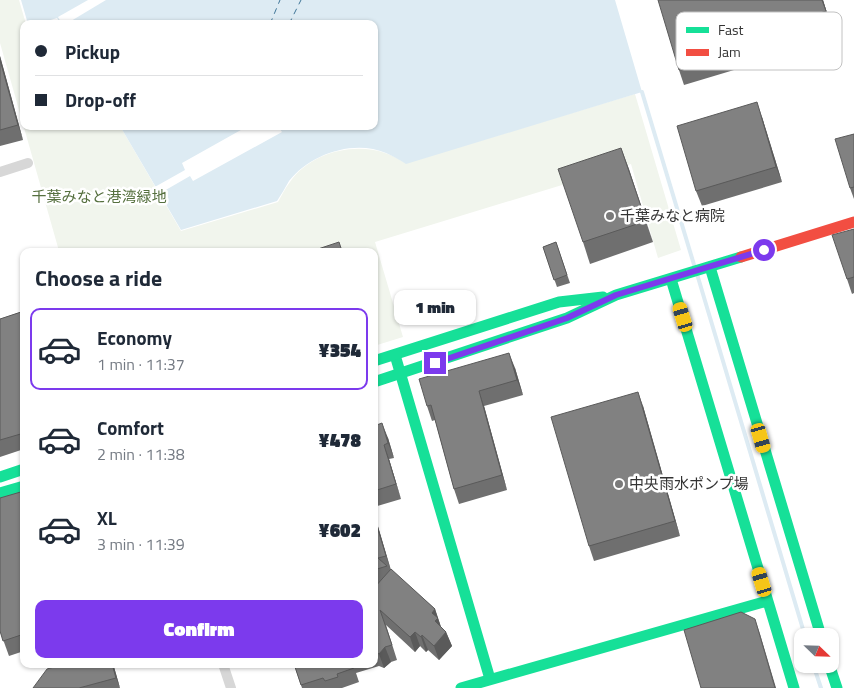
<!DOCTYPE html>
<meta charset="utf-8">
<style>
body{margin:0;font-family:"Titillium Web","Noto Sans JP",sans-serif;background:#f2f2f3;color:#1f2937;height:100vh;display:flex;flex-direction:column;font-size:19px;white-space:nowrap}
*{box-sizing:border-box;margin:0}
p{font-size:16px;color:#747a83}
.icon{flex:none;width:28px;height:28px;fill:none;stroke:currentColor;stroke-width:2;stroke-linecap:round;stroke-linejoin:round}
.map{position:relative;flex:1;overflow:hidden}
.details{position:absolute;left:20px;top:248px;width:358px;height:420px;display:flex;flex-direction:column;background:#fff;border-radius:10px;box-shadow:0 1px 4px #0004}
.details>*{flex:none}
.top-card{position:absolute;left:20px;top:20px;width:358px;height:110px;border-radius:10px;box-shadow:0 1px 4px #0004;display:grid;align-content:center;height:110px;padding:0 15px;background:#fff}
.needle{width:32px;rotate:113deg}
.tools{position:absolute;left:794px;top:628px;display:grid;gap:10px}
.tools a{display:grid;place-items:center;width:45px;height:45px;border-radius:10px;background:#fff;box-shadow:0 1px 4px #0004;font-size:25px}
.end{position:absolute;width:22px;height:22px;margin:-11px;border:6px solid #7c3aed;background:#fff;box-shadow:0 0 0 2px #fff}
.from{border-radius:50%}
.bubble{position:absolute;height:35px;border-radius:10px;background:#fff;box-shadow:0 1px 4px #0004;font-size:16px;font-weight:800;line-height:35px;text-align:center}
.car{position:absolute;width:15px;height:30px;margin:-15px -8px;border-radius:6px;box-shadow:0 0 4px 1px #0007;background:linear-gradient(#f5c518 24%,#345 0 40%,#f5c518 0 76%,#345 0 86%,#f5c518 0)}
.top-card b{display:flex;align-items:center;gap:18px;height:48px;font-size:19px}
.top-card b+b{border-top:1px solid #e0e1e3}
.top-card i{width:12px;height:12px;background:#1f2937}
ul{padding:0;list-style:none}
li{display:flex;align-items:center;gap:15px;height:82px;margin:0 10px 8px;padding:0 5px;border:2px solid transparent;border-radius:10px}
li div{flex:1}
li b{display:block;font-size:19px}
li em{font-style:normal;font-weight:800}
li.on{border-color:#7c3aed}
li>.icon{width:45px;height:45px;stroke-width:1.5}
h2{padding:0 15px;font-size:22px;line-height:60px}
.primary-button{display:flex;gap:10px;margin-top:auto;padding:10px 15px}
.primary-button a{flex:1;height:58px;border-radius:10px;background:#7c3aed;color:#fff;font-size:20px;font-weight:800;line-height:58px;text-align:center}
.map>svg:first-child{display:block}
</style>
<div class="map">
<svg width="854" height="688" viewBox="0 0 854 688">
<rect width="100%" height="100%" fill="#fff"/>
<path fill="#f1f5ed" d="M 0,0 L 19,0 L 26,24 L 24,24 L 24,126 L 120,126 L 181,231 L 278,202 C 282,195 285,188 290,182 C 310,153 353,142 385,153 C 392,155 400,160 406,163 L 635,94 L 681,250 L 658,258 L 631,164 L 375,242 L 403,337 L 374,346 L 374,251 L 59,251 L 0,43 Z"/>
<path fill="#ddebf3" d="M 21,0 L 615,0 L 642,92 L 406,164 C 400,160 393,156 386,153 C 354,139 310,154 289,181 C 285,188 281,195 277,201 L 181,230 L 120,126 L 374,126 L 374,24 L 61,24 L 57,18 L 38,24 L 28,24 Z"/>
<g fill="#fff">
<polygon points="88,0 106,0 66,24 62,24 58,17"/>
<polygon points="248,126 278,126 282,132 193,181 190,176 157,195 153,188 185,170 182,163"/>
</g>
<g fill="none" stroke-linecap="round" stroke-linejoin="round">
<g stroke="#ddebf3" stroke-width="4">
<polyline points="642,92 695,268"/>
<polyline points="697,274 805,636"/>
<polyline points="813,664 821,688"/>
</g>
<g stroke="#3f7597" stroke-width="1" stroke-dasharray="6 5" stroke-linecap="butt">
<polyline points="270,24 280,0"/>
<polyline points="289,24 301,0"/>
</g>
<g stroke="#d7d7d7" stroke-width="10">
<polyline points="0,172 28,163"/>
<polyline points="223,664 231,688"/>
</g>
<g stroke="#16e098" stroke-width="11">
<polyline points="710,267 821,636"/>
<polyline points="671,279 794,688"/>
<polyline points="395,355 490,679"/>
<polyline points="374,361 559,302 603,297"/>
<polyline points="374,382 567,318 616,295 741,257"/>
<polyline points="0,477 24,469"/>
<polyline points="0,493 24,486"/>
<polyline points="829,664 837,688"/>
<polyline points="461,688 767,601"/>
</g>
<polyline stroke="#f24e42" stroke-width="11" points="741,257 854,222"/>
</g>
<g fill="#6f6f6f">
<polygon points="823,0 831,26 816,31 820,44 684,85 679,70"/>
<polygon points="0,56 23,140 0,146"/>
<polygon points="762,117 782,182 702,206 696,191"/>
<polygon points="854,134 854,199 850,188"/>
<polygon points="621,148 653,242 590,264 583,242"/>
<polygon points="854,229 854,293 852,294 847,279"/>
<polygon points="556,242 570,283 557,287 543,247"/>
<polygon points="24,311 24,449 0,457 0,319"/>
<polygon points="515,368 523,395 484,406 507,490 459,504 454,489 435,420 432,421 427,406"/>
<polygon points="643,406 680,536 594,561 589,546"/>
<polygon points="374,426 388,438 394,458 389,459 401,499 374,507"/>
<polygon points="24,491 24,651 9,656 0,631"/>
<polygon points="374,513 391,570 435,609 441,627 446,632 452,646 439,660 428,650 426,652 420,646 415,652 386,625 397,660 391,662 384,668 379,666 356,673 359,682 342,688 302,688 294,664 374,664 374,588 376,586 374,586"/>
<polygon points="114,667 120,688 33,688"/>
</g>
<g fill="#5a5a5a">
<polygon points="822,0 823,0 831,26 826,11"/>
<polygon points="0,56 23,140 18,125 0,60"/>
<polygon points="757,102 762,117 782,182 776,167"/>
<polygon points="621,148 629,169 653,242 646,221"/>
<polygon points="509,353 515,368 523,395 517,380"/>
<polygon points="479,391 484,406 507,490 502,475"/>
<polygon points="638,392 643,406 680,536 675,521"/>
<polygon points="382,423 388,438 394,458 388,443"/>
<polygon points="384,445 389,459 401,499 396,484"/>
<polygon points="374,513 391,571 386,556 374,516"/>
<polygon points="435,609 443,633 440,636 432,613"/>
<polygon points="755,619 760,634 776,688 775,688"/>
<polygon points="415,632 420,646 415,652 410,637"/>
<polygon points="446,632 452,646 439,660 434,646"/>
<polygon points="422,635 428,650 426,652 421,637"/>
<polygon points="385,647 391,662 384,668 379,654"/>
<polygon points="112,664 113,664 114,667 120,688 116,678"/>
</g>
<g fill="#818181" stroke="#5a5a5a">
<polygon points="658,0 822,0 826,11 811,16 815,29 679,70"/>
<polygon points="0,60 18,125 0,130"/>
<polygon points="757,102 776,167 696,191 677,126"/>
<polygon points="854,134 854,187 850,188 835,139"/>
<polygon points="621,148 646,221 583,242 558,169"/>
<polygon points="854,229 854,277 847,279 832,235"/>
<polygon points="339,242 342,251 312,251"/>
<polygon points="556,242 567,275 554,280 543,247"/>
<polygon points="24,311 24,433 0,440 0,319"/>
<polygon points="509,353 517,380 479,391 502,475 454,489 431,405 427,406 419,379"/>
<polygon points="638,392 675,521 589,546 551,417"/>
<polygon points="382,423 388,443 384,445 396,484 374,491 374,426"/>
<polygon points="24,491 24,634 3,641 0,631 0,498"/>
<polygon points="374,516 386,556 378,558 387,566 374,570"/>
<polygon points="391,569 435,609 432,613 438,618 435,621 446,632 434,646 422,635 421,637 415,632 410,637 380,610 392,645 385,647 379,654 374,651 374,623 377,622 374,619 374,588"/>
<polygon points="741,612 755,619 775,688 701,688 684,630"/>
<polygon points="65,664 112,664 116,678 79,688 33,688 47,669"/>
<polygon points="294,664 352,664 354,668 337,674 338,677 325,681 323,678 301,685"/>
</g>
<g fill="none" stroke-linecap="round" stroke-linejoin="round">
<polyline stroke="#7c3aed" stroke-width="6" points="435,363 567,318 616,295 764,250"/>
</g>
<g fill="#7a7a7a" stroke="#fff" stroke-width="2">
<circle cx="610" cy="216" r="5"/>
<circle cx="619" cy="484" r="5"/>
</g>
<g text-anchor="middle" stroke-width="5" stroke-linejoin="round" paint-order="stroke">
<g font-size="15" fill="#56703f" stroke="#fff">
<text x="99" y="202">千葉みなと港湾緑地</text>
</g>
<g font-size="15" fill="#333" stroke="#fff" text-anchor="start">
<text x="620" y="221">千葉みなと病院</text>
<text x="629" y="489">中央雨水ポンプ場</text>
</g>
</g>
<rect x="676" y="12" width="166" height="58" rx="8" fill="#fff" stroke="#c2c2c2" stroke-width="1"/>
<rect x="686" y="27" width="23" height="6" fill="#16e098"/>
<rect x="686" y="49" width="23" height="7" fill="#f24e42"/>
<g font-size="14" fill="#333">
<text x="718" y="35">Fast</text>
<text x="718" y="57">Jam</text>
</g>
</svg>
<div class="tools">
<a><svg class="needle" viewBox="-14 -14 28 28"><path d="M0-13l5 13h-10z" fill="#e53935"/><path d="M0 13l5-13h-10z" fill="#747a83"/></svg></a>
</div>
<i class="end from" style="left:764px;top:250px"></i>
<i class="end" style="left:435px;top:363px"></i>
<div class="bubble" style="left:394px;top:290px;width:82px">1 min</div>
<i class="car" style="left:683px;top:317px;rotate:343deg"></i>
<i class="car" style="left:761px;top:438px;rotate:164deg"></i>
<i class="car" style="left:762px;top:582px;rotate:343deg"></i>
<div class="top-card">
<b><i class="from"></i>Pickup</b>
<b><i></i>Drop-off</b>
</div>
<section class="details">
<h2>Choose a ride</h2>
<ul>
<li class="on"><svg class="icon" aria-label="car" viewBox="0 0 24 24"><path d="M5 17H2v-5l4-1 3-4h7l3 4 3 1v5h-3M9 17h6M6 11h13"/><circle cx="7" cy="17" r="2"/><circle cx="17" cy="17" r="2"/></svg><div><b>Economy</b><p>1 min · 11:37</p></div><em>¥354</em></li>
<li><svg class="icon" aria-label="car" viewBox="0 0 24 24"><path d="M5 17H2v-5l4-1 3-4h7l3 4 3 1v5h-3M9 17h6M6 11h13"/><circle cx="7" cy="17" r="2"/><circle cx="17" cy="17" r="2"/></svg><div><b>Comfort</b><p>2 min · 11:38</p></div><em>¥478</em></li>
<li><svg class="icon" aria-label="car" viewBox="0 0 24 24"><path d="M5 17H2v-5l4-1 3-4h7l3 4 3 1v5h-3M9 17h6M6 11h13"/><circle cx="7" cy="17" r="2"/><circle cx="17" cy="17" r="2"/></svg><div><b>XL</b><p>3 min · 11:39</p></div><em>¥602</em></li>
</ul>
<div class="primary-button"><a>Confirm</a></div>
</section>
</div>
